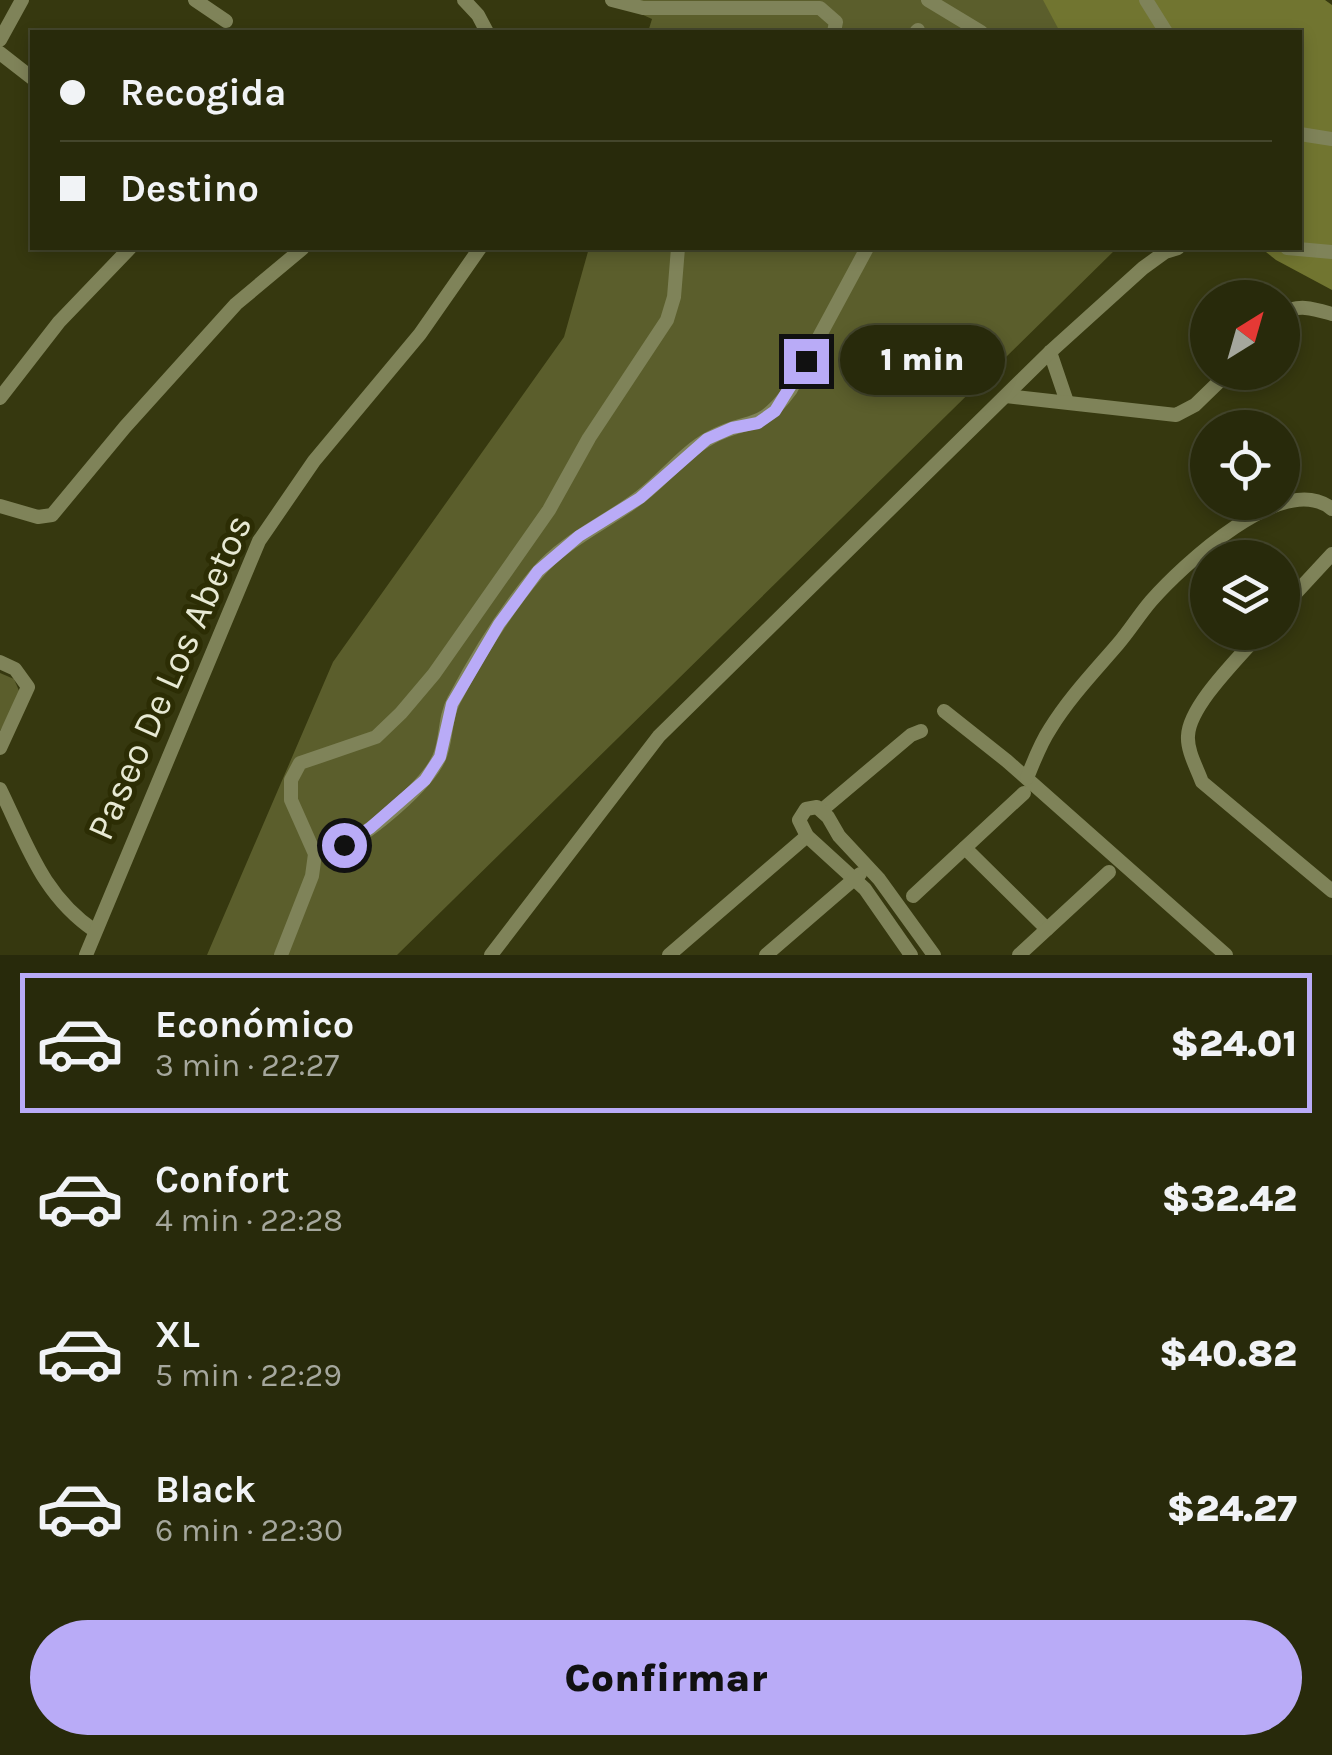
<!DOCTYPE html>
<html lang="es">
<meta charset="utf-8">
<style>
body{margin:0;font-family:Karla,sans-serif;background:#303214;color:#f1f3f6;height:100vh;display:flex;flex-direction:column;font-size:38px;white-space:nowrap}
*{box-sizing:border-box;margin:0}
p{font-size:32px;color:#a5a79d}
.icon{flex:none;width:55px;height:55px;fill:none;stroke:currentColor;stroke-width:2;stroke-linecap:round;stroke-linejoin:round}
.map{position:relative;height:955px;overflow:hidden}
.sheet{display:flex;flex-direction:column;background:#282a0b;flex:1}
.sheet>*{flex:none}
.guide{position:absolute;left:30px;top:30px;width:1272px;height:220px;border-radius:0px;box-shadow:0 5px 15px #0003,0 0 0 2px #44462c;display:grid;align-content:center;height:220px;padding:0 30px;background:#282a0b}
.needle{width:65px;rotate:37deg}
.controls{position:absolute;left:1190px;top:280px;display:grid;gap:20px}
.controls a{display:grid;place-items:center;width:110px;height:110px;border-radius:50%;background:#282a0b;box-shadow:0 5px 15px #0003,0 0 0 2px #44462c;font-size:50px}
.end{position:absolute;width:45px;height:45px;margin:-22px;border:12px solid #b9abf7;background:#111;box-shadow:0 0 0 5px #111}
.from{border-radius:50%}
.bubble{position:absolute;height:70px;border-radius:35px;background:#282a0b;box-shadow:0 5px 15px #0003,0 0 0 2px #44462c;font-size:32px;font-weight:800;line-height:70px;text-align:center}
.guide b{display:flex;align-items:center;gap:35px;height:95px;font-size:38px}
.guide b+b{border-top:2px solid #44462c}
.guide i{width:25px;height:25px;background:#f1f3f6}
ul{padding:18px 0 0;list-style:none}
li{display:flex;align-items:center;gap:30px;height:140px;margin:0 20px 15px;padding:0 10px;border:5px solid transparent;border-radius:0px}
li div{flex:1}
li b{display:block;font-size:38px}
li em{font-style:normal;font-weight:800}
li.on{border-color:#b9abf7}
li>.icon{width:90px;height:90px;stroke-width:1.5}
.cta{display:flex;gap:20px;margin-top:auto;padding:20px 30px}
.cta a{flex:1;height:115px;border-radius:60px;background:#b9abf7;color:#111;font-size:40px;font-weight:800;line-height:115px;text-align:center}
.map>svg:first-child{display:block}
</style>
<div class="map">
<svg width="1332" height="955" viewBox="0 0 1332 955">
<rect width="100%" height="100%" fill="#36380f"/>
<g fill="#5b5e2c">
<polygon points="610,0 1060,0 1077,32 648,32 652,19"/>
<polygon points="589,248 1117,248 397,955 207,955 333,662 564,337"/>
<polygon points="0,673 14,679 20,693 0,731"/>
</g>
<polygon fill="#717530" points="1043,0 1325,0 1332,5 1332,290 1276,260 1261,248 1300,248 1300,32 1060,32"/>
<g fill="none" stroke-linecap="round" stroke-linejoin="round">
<g stroke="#7f8359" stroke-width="14">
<polyline points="195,0 226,21"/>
<polyline points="464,0 478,15 487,32"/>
<polyline points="612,0 643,8 820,8 836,22 834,32"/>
<polyline points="928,0 981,32"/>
<polyline points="1146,0 1166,32"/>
<polyline points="916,32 918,30"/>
<polyline points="0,40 22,0"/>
<polyline points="0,53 32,78"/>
<polyline points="1300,134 1332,139"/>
<polyline points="1287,248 1332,252"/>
<path d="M 1282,314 C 1298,303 1315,309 1332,314"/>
<polyline points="1050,352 1067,402"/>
<polyline points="1006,396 1176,415 1195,405 1229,372"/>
<polyline points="0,398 59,322 130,248"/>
<polyline points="0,506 38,517 52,515 125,427 236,304 303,248"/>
<polyline points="1282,608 1332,554"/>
<path d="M 1261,632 C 1241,656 1189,705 1188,736 C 1187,751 1197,768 1202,782 L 1332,891"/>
<polyline points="0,662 15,669 28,687 0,748"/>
<polyline points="944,711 1007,761 1226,955"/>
<path d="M 1027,778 C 1034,761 1040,744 1050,729 C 1069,698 1094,672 1118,644 C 1130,630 1139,615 1151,601 C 1181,567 1284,469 1332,509"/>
<path d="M 0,789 C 27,844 42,895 95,931"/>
<polyline points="822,810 911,735 921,731"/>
<polyline points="965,848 1047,929"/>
<path d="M 315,854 C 325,851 335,849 344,845 C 372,831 426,786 439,758 C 447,741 444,718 454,700 C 477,656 505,611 537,573 C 565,540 606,523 640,497 C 664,479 684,452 710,438 C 750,416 758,434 791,389 L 867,248"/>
<polyline points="913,896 1024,793"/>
<polyline points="86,955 259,541 314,461 420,334 480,248"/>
<polyline points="281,955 312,876 315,854 291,800 291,780 300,763 376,737 401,713 434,674 549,510 589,438 667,320 674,297 678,248"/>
<polyline points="491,955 659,736 1050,352 1143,268 1165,252 1178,248"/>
<polyline points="669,955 807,836"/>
<polyline points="766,955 860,874"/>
<polyline points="911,955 865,889 807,836 799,820 806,809 817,807 828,817 839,836 879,879 934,955"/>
<polyline points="1019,955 1109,872"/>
</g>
</g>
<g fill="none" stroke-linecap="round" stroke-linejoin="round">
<polyline stroke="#b9abf7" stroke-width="12" points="344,845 370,828 425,780 440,757 452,704 499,624 538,571 579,536 640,498 707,439 732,428 758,423 775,411 806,361"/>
</g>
<g text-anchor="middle" stroke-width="10" stroke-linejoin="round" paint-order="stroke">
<g font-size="38" fill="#e7e9d3" stroke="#2c2d04">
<text transform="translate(169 677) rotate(-66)" y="13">Paseo De Los Abetos</text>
</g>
</g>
</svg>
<div class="controls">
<a><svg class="needle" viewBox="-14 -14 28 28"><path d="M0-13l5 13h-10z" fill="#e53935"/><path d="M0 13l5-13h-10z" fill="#a5a79d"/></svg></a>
<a><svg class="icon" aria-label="locate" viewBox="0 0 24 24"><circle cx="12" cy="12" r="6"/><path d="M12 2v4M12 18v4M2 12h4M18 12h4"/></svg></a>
<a><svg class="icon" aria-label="layers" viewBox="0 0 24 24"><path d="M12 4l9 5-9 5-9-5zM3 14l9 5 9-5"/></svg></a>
</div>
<i class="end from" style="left:344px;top:845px"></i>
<i class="end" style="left:806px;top:361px"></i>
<div class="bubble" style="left:840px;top:325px;width:165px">1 min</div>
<div class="guide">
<b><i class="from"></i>Recogida</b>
<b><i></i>Destino</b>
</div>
</div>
<section class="sheet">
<ul>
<li class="on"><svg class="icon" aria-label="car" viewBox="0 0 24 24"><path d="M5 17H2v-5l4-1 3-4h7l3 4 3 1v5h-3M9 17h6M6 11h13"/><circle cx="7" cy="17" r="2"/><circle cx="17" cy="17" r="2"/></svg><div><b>Económico</b><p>3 min · 22:27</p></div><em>$24.01</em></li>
<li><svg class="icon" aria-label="car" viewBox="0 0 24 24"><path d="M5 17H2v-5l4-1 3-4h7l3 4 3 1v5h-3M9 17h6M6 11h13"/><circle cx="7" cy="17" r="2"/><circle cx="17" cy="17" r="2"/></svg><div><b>Confort</b><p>4 min · 22:28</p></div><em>$32.42</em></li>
<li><svg class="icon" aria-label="car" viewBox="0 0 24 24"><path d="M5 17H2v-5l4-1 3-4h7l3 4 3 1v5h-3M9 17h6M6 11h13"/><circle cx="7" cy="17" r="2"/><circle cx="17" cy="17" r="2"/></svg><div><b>XL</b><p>5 min · 22:29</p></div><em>$40.82</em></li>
<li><svg class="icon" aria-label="car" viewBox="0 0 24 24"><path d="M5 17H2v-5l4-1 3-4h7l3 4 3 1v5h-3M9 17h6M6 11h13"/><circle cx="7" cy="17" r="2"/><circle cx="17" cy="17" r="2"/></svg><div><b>Black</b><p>6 min · 22:30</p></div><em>$24.27</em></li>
</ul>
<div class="cta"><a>Confirmar</a></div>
</section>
